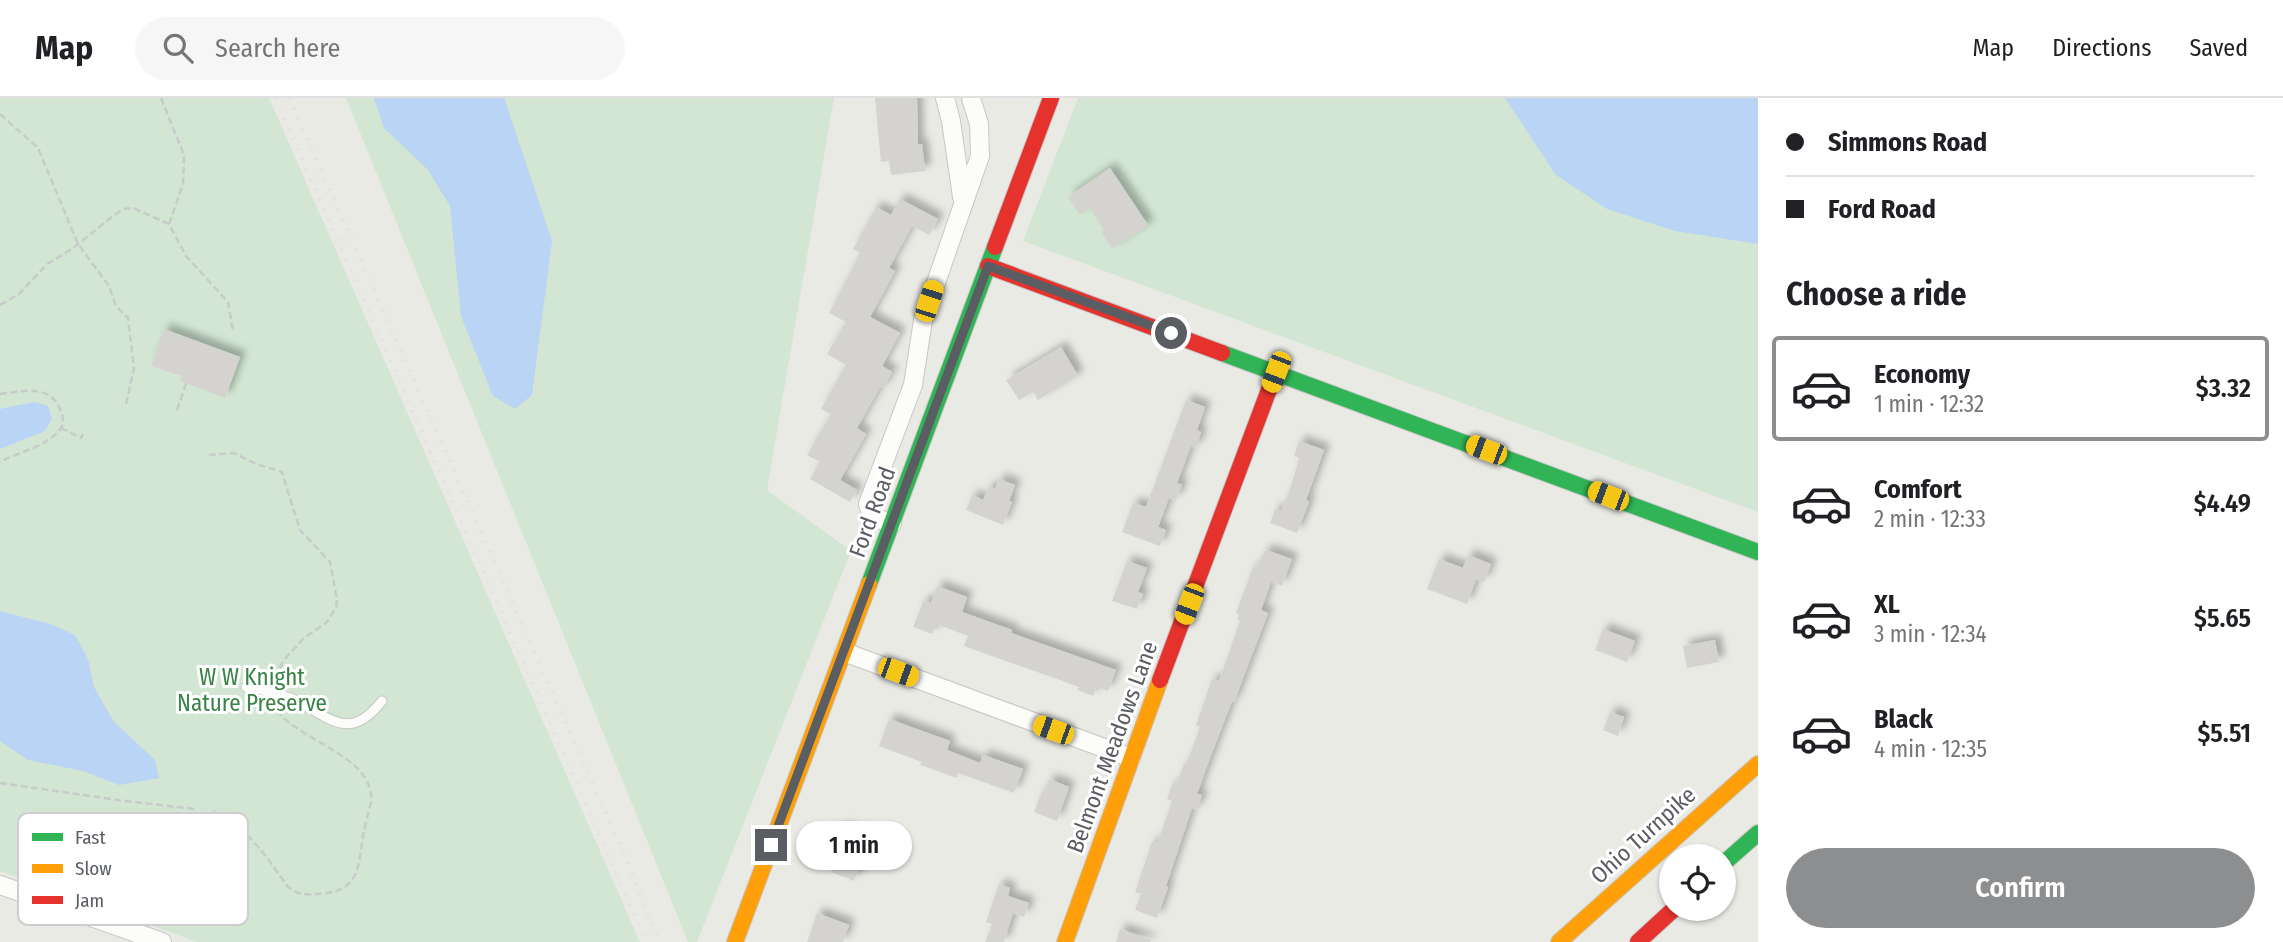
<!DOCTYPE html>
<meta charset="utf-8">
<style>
body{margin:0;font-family:"Fira Sans Condensed",sans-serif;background:#f6f6f6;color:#202124;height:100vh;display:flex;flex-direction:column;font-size:26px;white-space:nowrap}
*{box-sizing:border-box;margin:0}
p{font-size:23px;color:#757577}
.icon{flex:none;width:38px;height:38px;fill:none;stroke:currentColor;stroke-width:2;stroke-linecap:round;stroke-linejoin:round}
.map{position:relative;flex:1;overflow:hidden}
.side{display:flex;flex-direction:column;background:#fff;width:525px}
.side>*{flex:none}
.banner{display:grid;align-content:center;height:154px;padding:0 28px;background:#fff}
.buttons{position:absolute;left:1659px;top:746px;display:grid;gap:14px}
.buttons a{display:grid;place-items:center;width:77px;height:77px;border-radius:50%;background:#fff;box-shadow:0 2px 5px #0004;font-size:35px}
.end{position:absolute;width:32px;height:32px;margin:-16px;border:9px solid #5a5d62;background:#fff;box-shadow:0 0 0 4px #fff}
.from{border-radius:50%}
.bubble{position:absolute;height:49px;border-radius:24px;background:#fff;box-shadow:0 2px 5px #0004;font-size:23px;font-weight:600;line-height:49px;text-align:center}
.car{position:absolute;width:21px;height:42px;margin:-21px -10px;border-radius:9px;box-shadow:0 0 5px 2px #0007;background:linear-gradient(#f5c518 24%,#345 0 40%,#f5c518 0 76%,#345 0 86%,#f5c518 0)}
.banner b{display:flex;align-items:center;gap:24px;height:66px;font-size:26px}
.banner b+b{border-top:2px solid #e0e0e0}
.banner i{width:18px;height:18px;background:#202124}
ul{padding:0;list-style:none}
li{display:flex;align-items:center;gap:21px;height:105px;margin:0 14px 10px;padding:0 14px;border:4px solid transparent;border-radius:7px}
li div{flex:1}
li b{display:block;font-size:26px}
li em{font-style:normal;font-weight:600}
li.current{border-color:#8c8e90}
li>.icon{width:63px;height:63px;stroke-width:1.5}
h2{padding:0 28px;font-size:32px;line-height:84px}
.action{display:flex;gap:14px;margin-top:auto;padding:14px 28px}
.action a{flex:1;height:80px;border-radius:42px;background:#8c8e90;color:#fff;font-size:28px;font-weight:600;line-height:80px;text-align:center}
header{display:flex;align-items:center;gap:42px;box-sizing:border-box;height:98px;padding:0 35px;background:#fff;border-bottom:2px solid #e0e0e0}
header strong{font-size:33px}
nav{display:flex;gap:38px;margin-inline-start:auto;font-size:24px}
.search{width:490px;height:63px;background:#f6f6f6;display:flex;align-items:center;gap:18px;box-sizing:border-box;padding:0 24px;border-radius:38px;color:#757577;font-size:26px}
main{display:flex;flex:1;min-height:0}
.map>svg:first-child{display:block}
</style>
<header>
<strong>Map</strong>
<div class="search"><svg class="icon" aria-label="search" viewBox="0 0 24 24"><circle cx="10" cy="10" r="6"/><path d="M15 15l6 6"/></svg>Search here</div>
<nav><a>Map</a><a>Directions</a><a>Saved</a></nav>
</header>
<main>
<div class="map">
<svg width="1758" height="844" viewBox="0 0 1758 844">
<defs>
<filter id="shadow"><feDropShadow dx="6" dy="-6" stdDeviation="3.5" flood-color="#0004"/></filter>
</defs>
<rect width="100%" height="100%" fill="#eaeae5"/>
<g fill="#d2e6d3">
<polygon points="0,0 269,0 640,844 197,844 0,773"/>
<polygon points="346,0 834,0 767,392 851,453 697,844 688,844"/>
<polygon points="1078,0 1758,0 1758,414 1023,143"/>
</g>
<g fill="#b9d4f4">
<polygon points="374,0 504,0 552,143 532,297 515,311 493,298 461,218 450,108 428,72 384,30"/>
<polygon points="1505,0 1758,0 1758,146 1675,133 1607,111 1556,77"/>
<polygon points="35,304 48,308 52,321 45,333 0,351 0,311"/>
<polygon points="0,513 50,526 75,537 88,561 94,589 114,624 155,662 159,680 119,687 83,673 28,662 0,643"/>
</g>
<g fill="#d4d3d0" filter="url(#shadow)">
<polygon points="875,0 917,0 918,46 922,46 925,73 891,77 889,63 881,64"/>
<polygon points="1110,70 1148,127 1112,151 1101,134 1104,132 1090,110 1080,117 1068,99"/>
<polygon points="900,101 938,121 929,137 912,128 889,170 895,173 870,219 900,235 882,268 892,274 883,290 880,289 857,330 866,336 840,382 857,392 850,404 810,381 820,364 807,357 831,316 821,311 846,267 827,256 846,224 829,215 860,155 853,151 876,109 891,117"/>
<polygon points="164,231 240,259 225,300 180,283 182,278 151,268"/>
<polygon points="1061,249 1078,278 1038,302 1033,294 1019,302 1006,282"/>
<polygon points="1186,302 1205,309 1197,332 1201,334 1196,350 1191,348 1177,385 1182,387 1176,402 1169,400 1158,429 1166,432 1160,448 1122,434 1133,405 1146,409"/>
<polygon points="1299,343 1324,352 1306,402 1309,404 1297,435 1270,425 1275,411 1281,413 1292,385 1299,360 1294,358"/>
<polygon points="999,381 1015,387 1009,403 1012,404 1003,427 966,412 972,397 983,402 989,388 995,391"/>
<polygon points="1266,452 1292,461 1282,488 1271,484 1261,512 1268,515 1234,604 1232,603 1210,660 1197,696 1202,697 1197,712 1192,710 1166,788 1168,789 1157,820 1135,812 1141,796 1135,794 1152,744 1157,746 1172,703 1167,701 1172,686 1176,687 1184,666 1186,667 1200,629 1196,627 1212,581 1219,583 1240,523 1237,522 1239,517 1236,515 1253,469 1256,470"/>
<polygon points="1468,457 1491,466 1484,484 1476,481 1467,506 1427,491 1439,461 1463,470"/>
<polygon points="1127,463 1147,470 1138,494 1143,496 1137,511 1112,503"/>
<polygon points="937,488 967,499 962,514 1012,532 1011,535 1116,572 1108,593 1096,589 1093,598 1077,592 1079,589 964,548 968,538 936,526 932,536 913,529 924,502 931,505"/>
<polygon points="1603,531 1635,543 1627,564 1595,552"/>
<polygon points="1715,542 1719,564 1687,570 1683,548"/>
<polygon points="1610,614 1624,619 1618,638 1603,632"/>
<polygon points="889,621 950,643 947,652 980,665 983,657 1023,671 1014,695 958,675 957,680 920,667 922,664 879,648"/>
<polygon points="1049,681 1069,689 1057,723 1034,714 1042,693 1045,694"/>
<polygon points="841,729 857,735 854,742 868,747 854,783 831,774 835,764 828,762"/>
<polygon points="999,786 1010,790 1008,798 1029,805 1024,819 1013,815 1004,844 985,844 992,826 986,824"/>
<polygon points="817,815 849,827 843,844 807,844"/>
<polygon points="1120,831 1151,842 1151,844 1116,844"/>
</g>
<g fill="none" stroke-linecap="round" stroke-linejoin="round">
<defs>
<path id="lane" d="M 246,589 C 261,592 276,594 290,600 C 327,615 347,648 382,603"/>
<g id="street">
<polyline points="945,0 951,23 962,99"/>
<path d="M 892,426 C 879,421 871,420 868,406 L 913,287 L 923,222 L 980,58 L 979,26 L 971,0"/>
<polyline points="844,554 1131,660"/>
<polyline points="0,787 162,844"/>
</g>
<g id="fast">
<polyline points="1222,255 1758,454"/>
<polyline points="869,486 995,149"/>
<polyline points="1724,765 1758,735"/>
</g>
<g id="slow">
<polyline points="735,844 869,486"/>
<polyline points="1065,844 1160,582"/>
<polyline points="1559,844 1758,666"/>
</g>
<g id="jam">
<polyline points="995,149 1051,0"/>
<polyline points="988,168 1222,255"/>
<polyline points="1160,582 1276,273"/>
<polyline points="1638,844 1675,810"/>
</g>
</defs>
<use href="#lane" stroke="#c6c7c5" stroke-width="11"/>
<use href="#street" stroke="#c6c7c5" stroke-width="20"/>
<use href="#fast" stroke="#c7c7c6" stroke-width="18"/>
<use href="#slow" stroke="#c7c7c6" stroke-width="18"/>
<use href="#jam" stroke="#c7c7c6" stroke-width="18"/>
<g stroke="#c7cbca" stroke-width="2.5" stroke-dasharray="7 3.5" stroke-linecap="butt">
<polyline points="161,0 184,57 183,86 169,126"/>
<polyline points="0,16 38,50 78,146 109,188 116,208 128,220 134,270 126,306"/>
<polyline points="0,207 19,196 47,166 72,151 113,118 124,111 133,110 169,126 186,158 228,204 233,233"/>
<path d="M 0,296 C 24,293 51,285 61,314 C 64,321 64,328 58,334 C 43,350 18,354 0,364"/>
<polyline points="177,312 186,286"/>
<polyline points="61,330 81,340 83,336"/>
<polyline points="209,357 234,355 256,366 282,374 300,432 330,464 337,502 336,509 327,524 303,541 283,563 274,584"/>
<polyline points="0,685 117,702 195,711"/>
<path d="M 213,713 C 248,730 266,758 288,789 C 298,797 307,797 319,796 C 360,793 358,770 363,738 C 365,727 368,716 371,705 C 376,656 295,644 274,608"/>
</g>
<use href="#lane" stroke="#fcfcfb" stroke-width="9"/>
<use href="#street" stroke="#fcfcfb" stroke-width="18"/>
<use href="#fast" stroke="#30b455" stroke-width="16"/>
<use href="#slow" stroke="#ff9f0a" stroke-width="16"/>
<use href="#jam" stroke="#e5322d" stroke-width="16"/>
<g stroke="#e2e2e2" stroke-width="4.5" stroke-dasharray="2 9" stroke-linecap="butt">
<polyline points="275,0 646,844"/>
<polyline points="289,0 630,770 659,844"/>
</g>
</g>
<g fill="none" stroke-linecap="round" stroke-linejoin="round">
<polyline stroke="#5a5d62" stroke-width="9" points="771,747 988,168 1171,235"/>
</g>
<g text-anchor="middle" stroke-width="6" stroke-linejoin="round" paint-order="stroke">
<g font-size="23" fill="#5a5d62" stroke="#fff">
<text transform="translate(872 414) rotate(-70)" y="8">Ford Road</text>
<text transform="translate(1112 649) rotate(-70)" y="8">Belmont Meadows Lane</text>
<text transform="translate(1643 737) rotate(-42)" y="8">Ohio Turnpike</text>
</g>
<g font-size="23" fill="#398346" stroke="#fff">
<text x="252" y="587">W W Knight<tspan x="252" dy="26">Nature Preserve</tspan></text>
</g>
</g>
<rect x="18" y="715" width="230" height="112" rx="10" fill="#fff" stroke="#ceced0" stroke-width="2"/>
<rect x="32" y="735" width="31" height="8" fill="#30b455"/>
<rect x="32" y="766" width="31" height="9" fill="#ff9f0a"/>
<rect x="32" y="798" width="31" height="8" fill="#e5322d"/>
<g font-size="19" fill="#5a5d62">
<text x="75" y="746">Fast</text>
<text x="75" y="777">Slow</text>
<text x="75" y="809">Jam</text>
</g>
</svg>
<div class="buttons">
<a><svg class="icon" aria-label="locate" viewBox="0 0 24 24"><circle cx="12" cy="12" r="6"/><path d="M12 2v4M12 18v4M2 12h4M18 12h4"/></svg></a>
</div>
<i class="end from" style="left:1171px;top:235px"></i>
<i class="end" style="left:771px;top:747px"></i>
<div class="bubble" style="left:796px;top:723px;width:116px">1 min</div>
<i class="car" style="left:929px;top:203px;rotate:18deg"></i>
<i class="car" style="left:1276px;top:274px;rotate:201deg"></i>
<i class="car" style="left:1486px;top:352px;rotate:291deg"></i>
<i class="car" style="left:1608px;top:398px;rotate:291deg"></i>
<i class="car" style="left:1189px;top:506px;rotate:201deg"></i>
<i class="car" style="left:898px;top:574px;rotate:110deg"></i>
<i class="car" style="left:1053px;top:632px;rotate:290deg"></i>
</div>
<section class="side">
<div class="banner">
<b><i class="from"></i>Simmons Road</b>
<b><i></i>Ford Road</b>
</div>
<h2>Choose a ride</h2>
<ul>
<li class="current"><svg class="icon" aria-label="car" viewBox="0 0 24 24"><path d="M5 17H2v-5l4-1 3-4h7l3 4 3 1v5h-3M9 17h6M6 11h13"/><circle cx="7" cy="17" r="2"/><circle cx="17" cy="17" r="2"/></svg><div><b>Economy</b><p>1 min · 12:32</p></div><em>$3.32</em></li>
<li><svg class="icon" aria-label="car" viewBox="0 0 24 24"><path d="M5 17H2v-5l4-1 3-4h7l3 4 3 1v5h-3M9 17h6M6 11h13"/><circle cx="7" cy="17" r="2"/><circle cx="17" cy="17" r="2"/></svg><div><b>Comfort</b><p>2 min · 12:33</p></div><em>$4.49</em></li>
<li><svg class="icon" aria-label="car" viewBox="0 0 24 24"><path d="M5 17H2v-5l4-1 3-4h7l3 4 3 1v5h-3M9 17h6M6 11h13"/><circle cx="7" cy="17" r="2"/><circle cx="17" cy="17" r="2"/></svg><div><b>XL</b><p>3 min · 12:34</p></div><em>$5.65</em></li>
<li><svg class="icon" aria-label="car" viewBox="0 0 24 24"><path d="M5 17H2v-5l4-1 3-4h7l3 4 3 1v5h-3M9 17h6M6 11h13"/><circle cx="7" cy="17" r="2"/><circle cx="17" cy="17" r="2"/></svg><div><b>Black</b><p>4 min · 12:35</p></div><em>$5.51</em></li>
</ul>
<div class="action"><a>Confirm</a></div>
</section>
</main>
